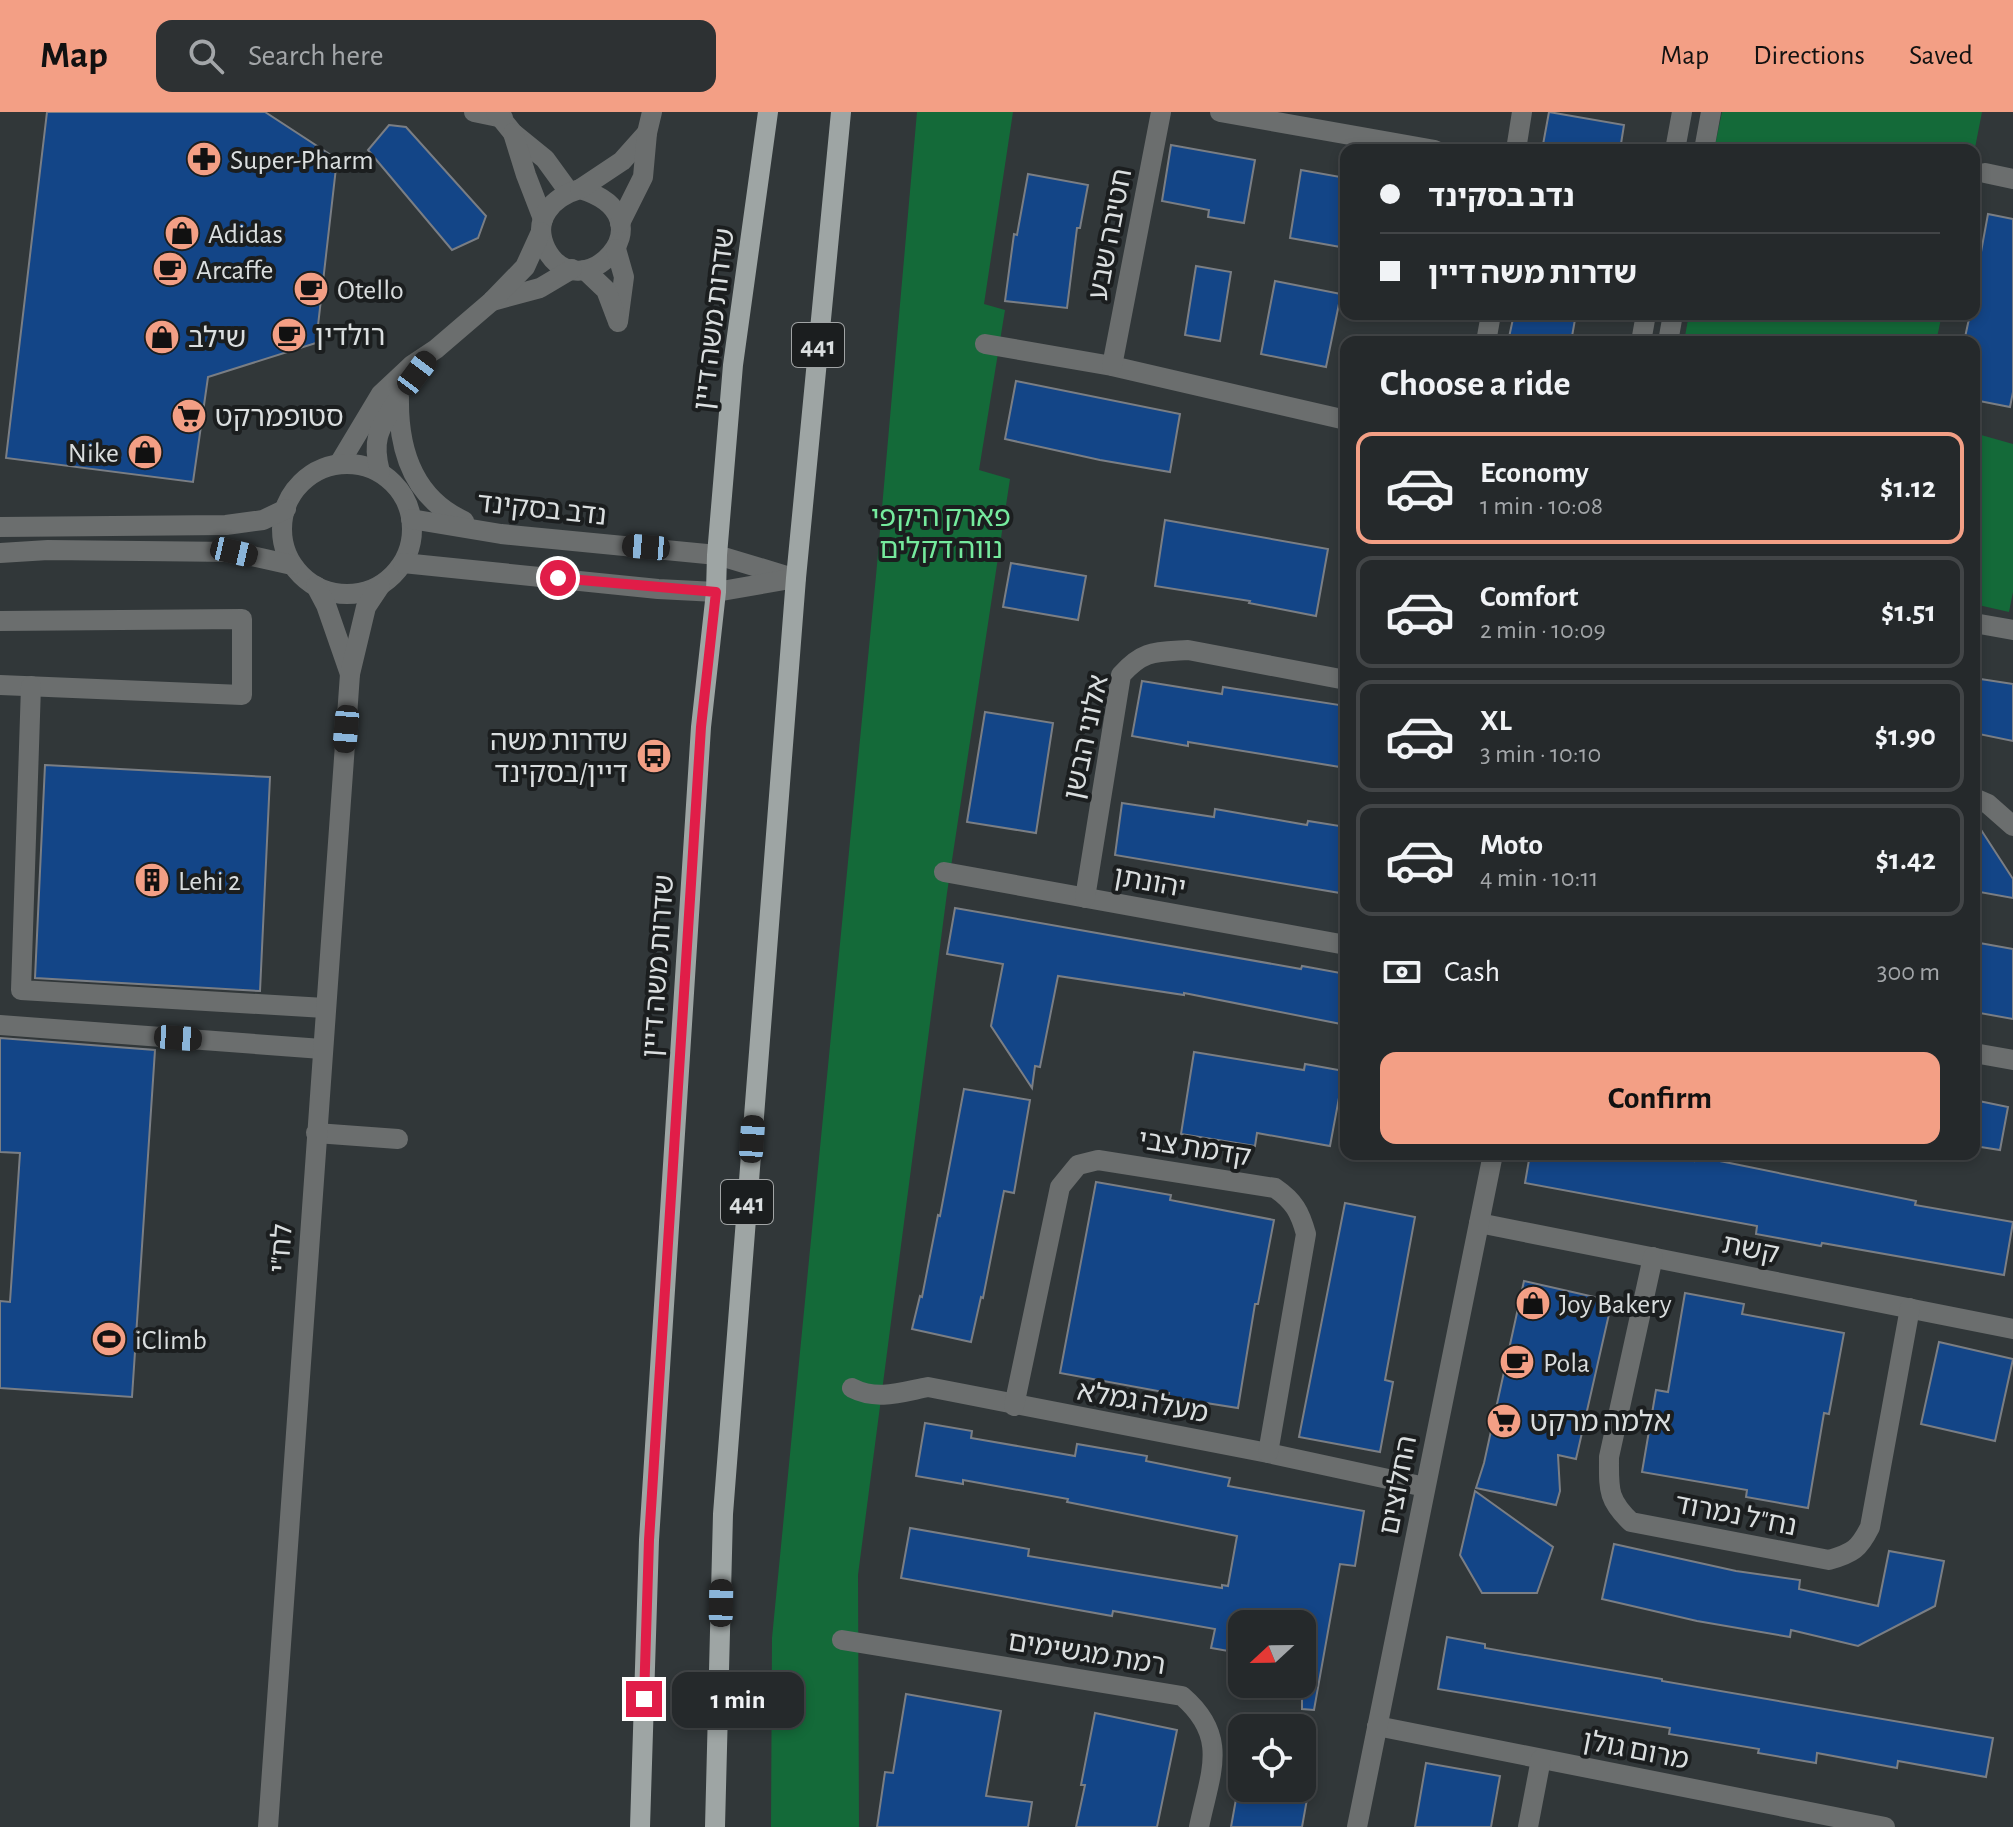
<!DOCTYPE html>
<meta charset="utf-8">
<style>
body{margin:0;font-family:"Alegreya Sans","Noto Sans Hebrew",sans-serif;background:#2d3133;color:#f1f3f6;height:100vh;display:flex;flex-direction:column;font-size:30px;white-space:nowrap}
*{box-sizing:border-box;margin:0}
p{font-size:26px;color:#a3a6a9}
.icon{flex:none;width:44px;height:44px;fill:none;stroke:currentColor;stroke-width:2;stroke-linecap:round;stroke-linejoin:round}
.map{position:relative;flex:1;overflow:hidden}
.side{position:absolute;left:1340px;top:224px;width:640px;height:824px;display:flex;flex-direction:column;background:#25292b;border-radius:16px;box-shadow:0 4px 12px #0003,0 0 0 2px #424547}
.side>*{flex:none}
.guide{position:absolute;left:1340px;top:32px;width:640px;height:176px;border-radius:16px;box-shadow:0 4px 12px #0003,0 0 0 2px #424547;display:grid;align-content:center;height:176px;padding:0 40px;background:#25292b}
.needle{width:52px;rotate:248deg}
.controls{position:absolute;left:1228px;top:1498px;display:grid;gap:16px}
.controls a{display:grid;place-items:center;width:88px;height:88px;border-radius:16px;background:#25292b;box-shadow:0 4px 12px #0003,0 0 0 2px #424547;font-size:40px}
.end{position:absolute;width:36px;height:36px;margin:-18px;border:10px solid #e11d48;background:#fff;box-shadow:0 0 0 4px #fff}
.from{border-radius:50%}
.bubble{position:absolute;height:56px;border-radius:16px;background:#25292b;box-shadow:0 4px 12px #0003,0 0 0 2px #424547;font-size:26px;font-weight:700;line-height:56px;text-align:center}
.car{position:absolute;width:24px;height:48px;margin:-24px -12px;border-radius:10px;box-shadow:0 0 6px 2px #0007;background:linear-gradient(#222 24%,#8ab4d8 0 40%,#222 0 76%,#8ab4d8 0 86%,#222 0)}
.guide b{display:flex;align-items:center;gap:28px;height:76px;font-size:30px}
.guide b+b{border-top:2px solid #424547}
.guide i{width:20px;height:20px;background:#f1f3f6}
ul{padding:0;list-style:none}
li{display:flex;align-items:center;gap:24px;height:112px;margin:0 16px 12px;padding:0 24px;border:4px solid #424547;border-radius:16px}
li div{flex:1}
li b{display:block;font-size:30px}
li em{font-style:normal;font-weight:700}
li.selected{border-color:#f39f85}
li>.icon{width:72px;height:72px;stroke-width:1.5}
h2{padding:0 40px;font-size:36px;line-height:96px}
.pay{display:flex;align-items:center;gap:20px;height:88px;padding:0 40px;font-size:30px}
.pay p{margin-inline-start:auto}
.cta{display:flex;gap:16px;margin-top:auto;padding:16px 40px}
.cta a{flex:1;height:92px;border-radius:16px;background:#f39f85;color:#111;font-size:32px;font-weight:700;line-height:92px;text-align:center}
header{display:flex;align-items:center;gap:48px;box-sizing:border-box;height:112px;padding:0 40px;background:#f39f85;color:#111}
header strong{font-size:38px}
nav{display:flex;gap:44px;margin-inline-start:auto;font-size:28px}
.search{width:560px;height:72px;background:#2d3133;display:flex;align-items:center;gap:20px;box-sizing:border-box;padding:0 28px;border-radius:16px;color:#a3a6a9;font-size:30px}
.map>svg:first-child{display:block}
</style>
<header>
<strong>Map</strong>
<div class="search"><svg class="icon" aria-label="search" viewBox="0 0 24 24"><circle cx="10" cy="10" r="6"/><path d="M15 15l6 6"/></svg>Search here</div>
<nav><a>Map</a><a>Directions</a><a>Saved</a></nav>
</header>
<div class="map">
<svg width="2013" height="1715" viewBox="0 0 2013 1715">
<rect width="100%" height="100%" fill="#313739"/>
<g fill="#146a39">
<polygon points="917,0 1013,0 984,192 1005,198 979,358 1010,367 947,781 858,1463 859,1715 771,1715 772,1526 876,464"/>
<polygon points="1722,0 1982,0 1974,41 1974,38 1714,38"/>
<polygon points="1689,202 1942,202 1936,230 1684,230"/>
<polygon points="1974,321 2013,332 2013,480 2009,500 1974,492"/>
</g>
<g fill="#134587" stroke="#7a7e84" stroke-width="2">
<polygon points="47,0 265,0 337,47 316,231 208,265 193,370 6,346"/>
<polygon points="1549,0 1624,13 1620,38 1542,38"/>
<polygon points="389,13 406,15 486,104 478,126 452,138 368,38"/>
<polygon points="1171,33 1255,48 1244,111 1208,105 1209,98 1162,89"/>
<polygon points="1301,58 1346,66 1346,136 1290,126"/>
<polygon points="1028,62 1088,73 1080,116 1077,116 1067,196 1005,189 1014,122 1017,123"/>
<polygon points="1988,102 2013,107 2013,280 2010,295 1974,288 1974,230 1964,230 1970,202 1974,202 1974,178"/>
<polygon points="1196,154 1231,160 1220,229 1185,223"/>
<polygon points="1275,169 1341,182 1326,255 1261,242"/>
<polygon points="1514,202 1576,202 1571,230 1508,230"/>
<polygon points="1016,269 1180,302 1170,360 1100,348 1005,327"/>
<polygon points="1165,408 1328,437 1316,504 1249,491 1250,489 1155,474"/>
<polygon points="1011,451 1086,464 1078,508 1003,495"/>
<polygon points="1974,566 2013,572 2013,629 1974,621"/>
<polygon points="1142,569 1222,582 1223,575 1346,594 1346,656 1188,630 1188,634 1132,624"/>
<polygon points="985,600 1053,611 1036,721 967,710"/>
<polygon points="45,653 270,665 260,879 35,866"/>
<polygon points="1122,691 1214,705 1215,697 1307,713 1308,709 1346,715 1346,782 1115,743"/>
<polygon points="1974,707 2013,767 2013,786 1974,779"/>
<polygon points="955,796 1301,857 1302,854 1346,862 1346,913 1184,881 1184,883 1058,864 1040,955 1035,954 1032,976 991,914 1003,852 947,842"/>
<polygon points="1974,830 2013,837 2013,907 1974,900"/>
<polygon points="0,926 155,938 132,1285 0,1276 0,1189 10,1190 20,1041 0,1040"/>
<polygon points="1194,940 1304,958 1305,952 1344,959 1330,1034 1257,1021 1255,1034 1181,1022"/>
<polygon points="964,977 1030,988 1014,1081 1004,1079 983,1186 981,1185 971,1230 912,1217 920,1184 922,1185 938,1103 940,1104"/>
<polygon points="1974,988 2008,995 2000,1038 1974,1034"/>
<polygon points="1530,1042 1656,1042 1694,1049 1695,1044 1916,1089 1915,1093 2013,1110 2004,1163 1822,1131 1821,1134 1778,1126 1756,1122 1757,1114 1525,1071"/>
<polygon points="1096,1070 1171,1083 1170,1088 1274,1108 1258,1192 1255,1192 1238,1296 1168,1285 1169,1281 1060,1261"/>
<polygon points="1345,1091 1415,1105 1385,1268 1393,1270 1380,1340 1299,1325"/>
<polygon points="1524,1169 1612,1189 1576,1347 1558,1343 1560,1379 1556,1393 1476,1376 1484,1351"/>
<polygon points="1685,1181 1744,1192 1742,1202 1844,1221 1829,1302 1824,1301 1808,1396 1746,1385 1747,1378 1642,1360 1656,1278 1668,1280"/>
<polygon points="1939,1230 2013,1247 1995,1329 1921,1312"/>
<polygon points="925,1311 972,1319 971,1326 1075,1344 1077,1332 1147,1344 1146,1349 1230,1366 1228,1374 1364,1399 1355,1454 1340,1452 1314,1598 1302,1597 1302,1512 1242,1512 1240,1541 1211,1536 1215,1517 1113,1499 1112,1504 901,1466 910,1416 1029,1437 1028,1444 1222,1476 1222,1473 1228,1474 1237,1424 1067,1390 1068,1387 963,1368 963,1372 916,1364"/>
<polygon points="1475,1379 1553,1435 1537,1481 1482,1481 1460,1443"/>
<polygon points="1614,1432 1736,1459 1800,1468 1799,1477 1878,1494 1889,1439 1944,1449 1935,1494 1858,1534 1791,1518 1790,1525 1697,1509 1602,1487"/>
<polygon points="1447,1525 1485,1532 1485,1536 1662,1567 1662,1569 1993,1626 1986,1665 1898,1649 1897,1656 1817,1641 1816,1651 1758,1641 1759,1637 1669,1622 1670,1616 1438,1577"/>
<polygon points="906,1582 1001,1599 986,1684 1032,1690 1028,1715 877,1715 885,1660 893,1661"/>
<polygon points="1095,1601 1177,1618 1157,1715 1076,1715 1085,1673 1081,1673"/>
<polygon points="1426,1651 1500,1664 1491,1715 1415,1715"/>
<polygon points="1238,1676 1309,1676 1302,1715 1231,1715"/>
</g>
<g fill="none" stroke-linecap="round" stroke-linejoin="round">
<g stroke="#6b6e6e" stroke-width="20">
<polyline points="474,0 503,6"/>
<polyline points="496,0 513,21 545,47 569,80"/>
<polyline points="1220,0 1435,38"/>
<polyline points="513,21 526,63 543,107"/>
<polyline points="1516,38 1522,0"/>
<polyline points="1675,38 1682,0"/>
<polyline points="1704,38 1711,0"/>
<polyline points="1985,61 2013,67"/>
<path d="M 580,77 C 675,106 579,201 546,137 C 531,107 553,85 580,77 Z"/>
<polyline points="580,77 622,49 647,21"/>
<polyline points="620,111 643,65 647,21 652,0"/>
<polyline points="616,137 624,165 618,210"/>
<polyline points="585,158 606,178 617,207"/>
<polyline points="492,189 540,176 572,157"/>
<polyline points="1486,230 1491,202"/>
<polyline points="1641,230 1646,202"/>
<polyline points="1668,230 1673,202"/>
<polyline points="985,232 1112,254 1346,308"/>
<polyline points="1112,254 1161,0"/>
<path d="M 399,285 C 398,338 413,386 464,409"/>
<polyline points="339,352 381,282 412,253 436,237 492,189 525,155 541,120"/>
<circle cx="347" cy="417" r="65"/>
<path d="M 380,360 C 371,326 380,316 398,287"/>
<polyline points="411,407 501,422 717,443 790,465"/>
<polyline points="0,415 226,413 263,408 286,397"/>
<polyline points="0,441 48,438 234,440 292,453"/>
<polyline points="403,451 658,477 716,480 796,466"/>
<polyline points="316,474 326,493 350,562"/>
<polyline points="0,509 242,507 242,583 0,573"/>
<polyline points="1974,511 2013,518"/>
<polyline points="31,574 21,878 325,896"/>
<polyline points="1974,686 1988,692 2013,714"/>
<polyline points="944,760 1346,833"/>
<path d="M 1085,786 L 1121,563 C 1143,538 1155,540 1188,538 L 1346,568"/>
<polyline points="0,913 322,937"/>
<polyline points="1974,941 2013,948"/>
<polyline points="316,1021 398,1027"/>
<polyline points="1479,1111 2013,1217"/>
<path d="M 1653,1145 L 1609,1345 C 1609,1377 1607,1387 1631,1410 L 1829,1448 C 1853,1441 1859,1437 1870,1415 L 1910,1196"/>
<path d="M 852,1276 C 877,1289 902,1280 928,1275 L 1268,1341 L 1425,1375"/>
<path d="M 1014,1294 L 1060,1075 L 1078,1053 L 1098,1048 L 1275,1076 C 1294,1089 1300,1100 1306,1122 L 1268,1341"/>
<path d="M 842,1528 L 1182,1584 C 1230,1625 1210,1661 1199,1715"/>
<polyline points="1377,1614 1885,1715"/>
<polyline points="268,1715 350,562 366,495 380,474"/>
<polyline points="1357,1715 1493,1042"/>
<polyline points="1528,1715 1541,1647"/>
</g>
<g stroke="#9ea5a4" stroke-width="20">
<polyline points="640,1715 649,1428 701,615 716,480 717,443 733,253 768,0"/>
<polyline points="715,1715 723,1402 796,466 841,0"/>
</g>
</g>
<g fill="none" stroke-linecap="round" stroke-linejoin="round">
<polyline stroke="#e11d48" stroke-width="10" points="558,466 716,480 701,615 649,1428 644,1587"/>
</g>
<defs>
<symbol id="pharmacy-disc" viewBox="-11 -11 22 22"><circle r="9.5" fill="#f39f85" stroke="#1b1e1f"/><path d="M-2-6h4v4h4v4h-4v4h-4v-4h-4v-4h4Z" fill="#111"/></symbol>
<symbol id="shop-disc" viewBox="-11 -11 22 22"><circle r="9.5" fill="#f39f85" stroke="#1b1e1f"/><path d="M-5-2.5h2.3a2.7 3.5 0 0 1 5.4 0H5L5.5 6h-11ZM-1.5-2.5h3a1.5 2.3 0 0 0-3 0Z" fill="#111"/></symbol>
<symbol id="cafe-disc" viewBox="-11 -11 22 22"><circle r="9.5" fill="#f39f85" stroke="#1b1e1f"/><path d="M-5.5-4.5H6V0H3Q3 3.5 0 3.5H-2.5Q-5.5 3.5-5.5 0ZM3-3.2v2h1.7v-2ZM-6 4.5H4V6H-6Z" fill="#111"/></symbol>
<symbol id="supermarket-disc" viewBox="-11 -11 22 22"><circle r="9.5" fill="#f39f85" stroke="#1b1e1f"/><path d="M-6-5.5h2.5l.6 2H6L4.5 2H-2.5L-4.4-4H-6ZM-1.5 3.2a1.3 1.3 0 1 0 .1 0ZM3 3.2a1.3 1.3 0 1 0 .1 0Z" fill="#111"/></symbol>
<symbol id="bus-disc" viewBox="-11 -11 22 22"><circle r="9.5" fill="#f39f85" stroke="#1b1e1f"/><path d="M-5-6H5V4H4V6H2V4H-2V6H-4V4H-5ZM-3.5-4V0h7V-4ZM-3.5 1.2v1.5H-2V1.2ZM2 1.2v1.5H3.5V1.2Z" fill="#111"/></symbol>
<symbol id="building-disc" viewBox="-11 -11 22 22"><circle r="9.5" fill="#f39f85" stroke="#1b1e1f"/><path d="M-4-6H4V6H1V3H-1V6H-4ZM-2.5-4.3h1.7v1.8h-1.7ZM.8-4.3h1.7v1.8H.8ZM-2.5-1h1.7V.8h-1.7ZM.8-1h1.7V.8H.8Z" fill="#111"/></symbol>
<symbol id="stadium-disc" viewBox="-11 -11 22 22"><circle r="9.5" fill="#f39f85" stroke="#1b1e1f"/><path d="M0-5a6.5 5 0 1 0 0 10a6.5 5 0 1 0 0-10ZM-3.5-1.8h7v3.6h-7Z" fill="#111"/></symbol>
</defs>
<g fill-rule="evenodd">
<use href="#pharmacy-disc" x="184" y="27" width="40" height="40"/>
<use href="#shop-disc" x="162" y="101" width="40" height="40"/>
<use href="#cafe-disc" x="150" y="137" width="40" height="40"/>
<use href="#cafe-disc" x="291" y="157" width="40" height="40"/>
<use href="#cafe-disc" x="269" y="203" width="40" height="40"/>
<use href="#shop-disc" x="142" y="205" width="40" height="40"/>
<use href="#supermarket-disc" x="169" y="284" width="40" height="40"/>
<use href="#shop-disc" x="125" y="320" width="40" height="40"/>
<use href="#bus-disc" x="634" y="624" width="40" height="40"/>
<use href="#building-disc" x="132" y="748" width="40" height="40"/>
<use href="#shop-disc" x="1513" y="1171" width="40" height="40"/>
<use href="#stadium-disc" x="89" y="1207" width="40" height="40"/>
<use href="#cafe-disc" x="1497" y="1230" width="40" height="40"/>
<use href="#supermarket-disc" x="1484" y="1289" width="40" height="40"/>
</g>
<g text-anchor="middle" stroke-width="8" stroke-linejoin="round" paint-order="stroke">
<g fill="#1b1e1f" stroke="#a1a4a5" stroke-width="2">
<rect x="792" y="211" width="52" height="44" rx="6"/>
<rect x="721" y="1068" width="52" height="44" rx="6"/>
</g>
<g font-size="26" font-weight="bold" fill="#dadedf">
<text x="818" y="242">441</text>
<text x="747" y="1099">441</text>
</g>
<g font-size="28" fill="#dadedf" stroke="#1b1e1f" text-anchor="start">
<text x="230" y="57">Super-Pharm</text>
<text x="208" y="131">Adidas</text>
<text x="196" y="167">Arcaffe</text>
<text x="337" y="187">Otello</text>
<text x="315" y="233">רולדין</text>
<text x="188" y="235">שילב</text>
<text x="215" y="314">סטופמרקט</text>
<text x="119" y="350" text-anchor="end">Nike</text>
<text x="628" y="638" text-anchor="end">שדרות משה<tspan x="628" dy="32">דיין/בסקינד</tspan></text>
<text x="178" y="778">Lehi 2</text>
<text x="1559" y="1201">Joy Bakery</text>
<text x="135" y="1237">iClimb</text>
<text x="1543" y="1260">Pola</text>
<text x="1530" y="1319">אלמה מרקט</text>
</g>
<g font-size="28" fill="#dadedf" stroke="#1b1e1f">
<text transform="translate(1109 122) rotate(-79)" y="10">חטיבה שבע</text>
<text transform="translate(713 207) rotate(-83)" y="10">שדרות משה דיין</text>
<text transform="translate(542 396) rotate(6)" y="10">נדב בסקינד</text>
<text transform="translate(1085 625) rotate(-78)" y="10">אלוני הבשן</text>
<text transform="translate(1150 769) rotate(10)" y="10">יהונתן</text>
<text transform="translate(657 854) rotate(-86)" y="10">שדרות משה דיין</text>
<text transform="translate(1195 1035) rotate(9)" y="10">קדמת צבי</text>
<text transform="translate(280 1136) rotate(-86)" y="10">לח"י</text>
<text transform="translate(1751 1136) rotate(11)" y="10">קשת</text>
<text transform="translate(1143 1289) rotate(10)" y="10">מעלה גמלא</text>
<text transform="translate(1397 1373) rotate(-79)" y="10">החלוצים</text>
<text transform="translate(1736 1402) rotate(11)" y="10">נח"ל נמרוד</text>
<text transform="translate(1087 1540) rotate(9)" y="10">רמת מגשימים</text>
<text transform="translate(1636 1637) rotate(11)" y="10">מרום גולן</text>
</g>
<g font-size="28" fill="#75ea9d" stroke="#1b1e1f">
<text x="941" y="414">פארק היקפי<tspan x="941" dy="32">נווה דקלים</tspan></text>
</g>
</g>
</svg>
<div class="controls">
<a><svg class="needle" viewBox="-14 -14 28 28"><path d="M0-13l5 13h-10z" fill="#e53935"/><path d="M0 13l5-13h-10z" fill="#a3a6a9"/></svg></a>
<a><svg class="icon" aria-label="locate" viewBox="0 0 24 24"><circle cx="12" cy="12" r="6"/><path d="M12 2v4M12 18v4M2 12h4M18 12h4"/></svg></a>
</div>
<i class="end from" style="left:558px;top:466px"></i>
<i class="end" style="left:644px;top:1587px"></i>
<div class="bubble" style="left:672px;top:1560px;width:132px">1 min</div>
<i class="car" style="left:417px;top:261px;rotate:37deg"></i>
<i class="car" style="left:646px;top:435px;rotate:275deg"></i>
<i class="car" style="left:234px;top:440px;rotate:103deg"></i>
<i class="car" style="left:346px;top:617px;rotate:185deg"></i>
<i class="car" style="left:178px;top:926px;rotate:94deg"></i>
<i class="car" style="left:752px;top:1027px;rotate:4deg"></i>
<i class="car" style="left:721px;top:1491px;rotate:1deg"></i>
<div class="guide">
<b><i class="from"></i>נדב בסקינד</b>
<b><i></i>שדרות משה דיין</b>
</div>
<section class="side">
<h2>Choose a ride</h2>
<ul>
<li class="selected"><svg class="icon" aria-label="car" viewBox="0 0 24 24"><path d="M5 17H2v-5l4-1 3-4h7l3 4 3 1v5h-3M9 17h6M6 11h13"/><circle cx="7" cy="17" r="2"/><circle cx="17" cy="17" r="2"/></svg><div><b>Economy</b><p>1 min · 10:08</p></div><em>$1.12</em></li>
<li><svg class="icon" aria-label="car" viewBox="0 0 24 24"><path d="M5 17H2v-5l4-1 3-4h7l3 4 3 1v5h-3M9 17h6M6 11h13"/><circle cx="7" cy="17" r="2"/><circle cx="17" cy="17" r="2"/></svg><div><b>Comfort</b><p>2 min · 10:09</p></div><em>$1.51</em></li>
<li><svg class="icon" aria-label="car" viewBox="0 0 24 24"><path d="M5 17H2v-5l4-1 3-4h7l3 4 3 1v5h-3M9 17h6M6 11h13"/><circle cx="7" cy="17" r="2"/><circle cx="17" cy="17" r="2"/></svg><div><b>XL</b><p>3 min · 10:10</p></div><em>$1.90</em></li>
<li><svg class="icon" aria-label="car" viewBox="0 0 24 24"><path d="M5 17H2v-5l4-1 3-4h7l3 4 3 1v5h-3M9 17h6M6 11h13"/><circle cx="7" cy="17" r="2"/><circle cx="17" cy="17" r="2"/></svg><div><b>Moto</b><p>4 min · 10:11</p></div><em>$1.42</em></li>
</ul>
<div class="pay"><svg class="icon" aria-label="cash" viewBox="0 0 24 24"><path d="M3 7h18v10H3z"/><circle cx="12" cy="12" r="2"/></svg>Cash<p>300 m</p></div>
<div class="cta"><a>Confirm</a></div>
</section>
</div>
